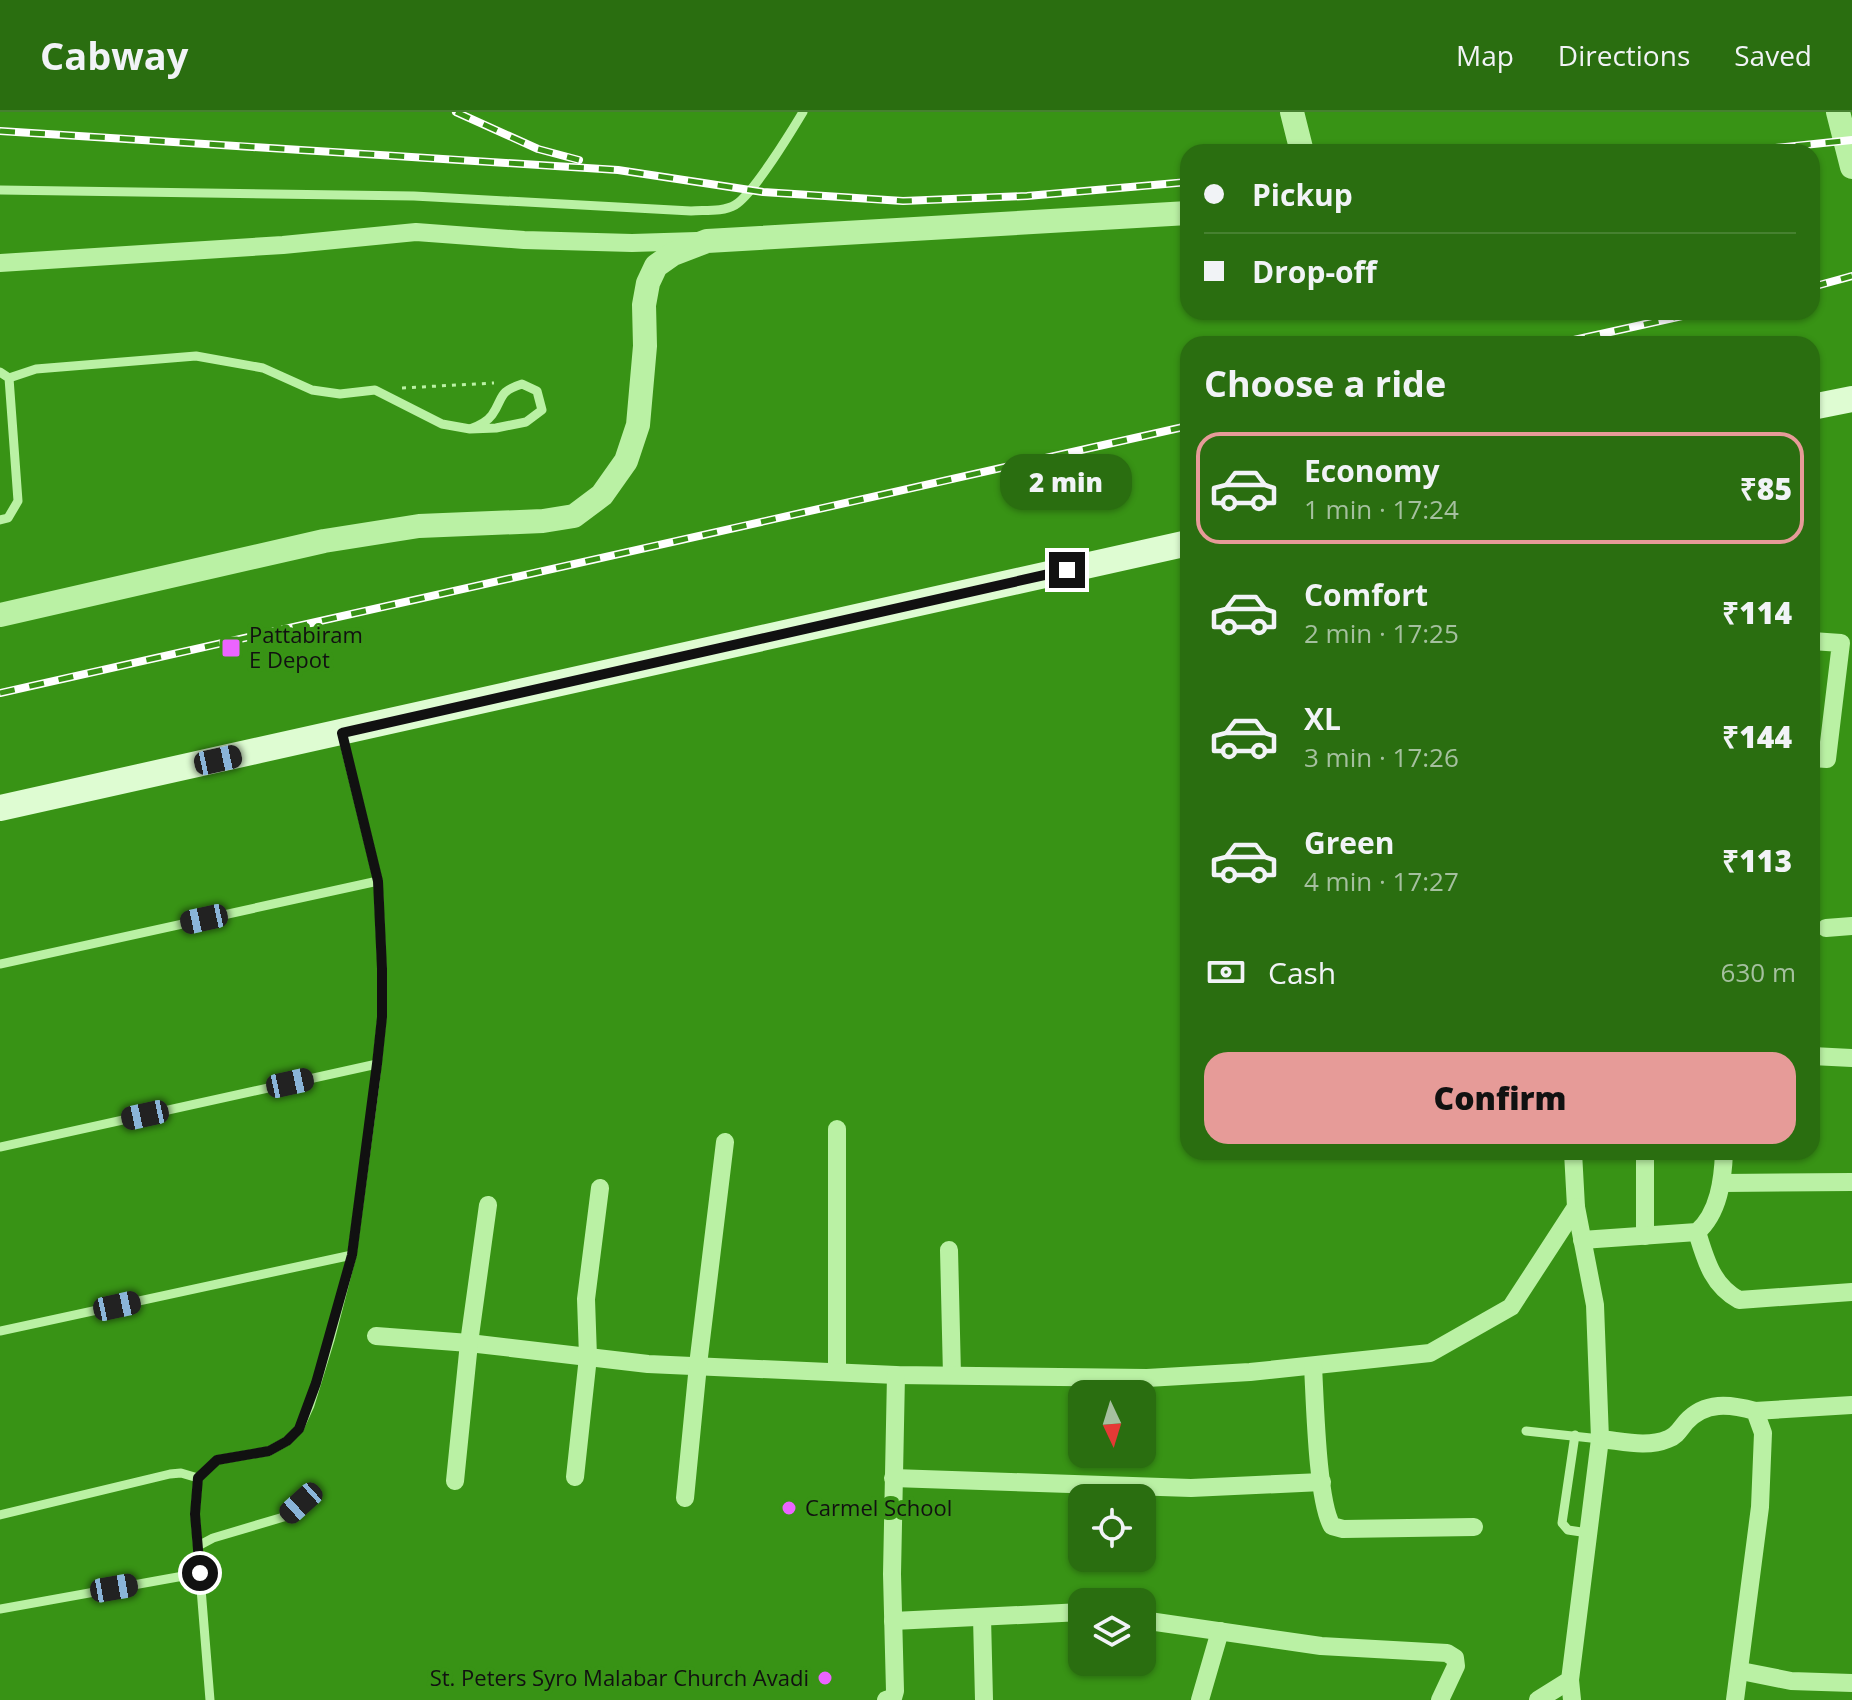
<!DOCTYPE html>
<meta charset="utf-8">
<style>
body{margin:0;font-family:"Open Sans",sans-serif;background:#327319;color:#f1f3f6;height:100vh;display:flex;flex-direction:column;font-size:30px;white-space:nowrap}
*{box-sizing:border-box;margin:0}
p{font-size:26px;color:#a5c09f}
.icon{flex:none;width:44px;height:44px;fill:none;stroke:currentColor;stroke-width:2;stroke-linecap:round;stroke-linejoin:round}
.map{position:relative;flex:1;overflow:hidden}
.drawer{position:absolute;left:1180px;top:224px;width:640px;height:824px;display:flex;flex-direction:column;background:#2a6e10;border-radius:24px;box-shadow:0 2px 6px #0004}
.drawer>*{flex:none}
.banner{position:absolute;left:1180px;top:32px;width:640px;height:176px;border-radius:24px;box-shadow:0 2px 6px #0004;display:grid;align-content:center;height:176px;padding:0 24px;background:#2a6e10}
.needle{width:52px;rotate:176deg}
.buttons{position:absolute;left:1068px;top:1268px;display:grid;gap:16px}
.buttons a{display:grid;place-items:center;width:88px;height:88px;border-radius:16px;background:#2a6e10;box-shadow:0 2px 6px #0004;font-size:40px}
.end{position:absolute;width:36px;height:36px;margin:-18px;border:10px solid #111;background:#fff;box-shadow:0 0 0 4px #fff}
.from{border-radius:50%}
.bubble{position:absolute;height:56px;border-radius:24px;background:#2a6e10;box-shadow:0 2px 6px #0004;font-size:26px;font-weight:800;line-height:56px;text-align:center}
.car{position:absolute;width:24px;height:48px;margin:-24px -12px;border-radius:10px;box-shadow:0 0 6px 2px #0007;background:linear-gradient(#222 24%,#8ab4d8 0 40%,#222 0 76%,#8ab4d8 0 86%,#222 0)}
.banner b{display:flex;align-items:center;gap:28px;height:76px;font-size:30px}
.banner b+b{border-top:2px solid #468130}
.banner i{width:20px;height:20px;background:#f1f3f6}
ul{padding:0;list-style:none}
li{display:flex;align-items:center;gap:24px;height:112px;margin:0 16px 12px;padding:0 8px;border:4px solid transparent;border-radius:24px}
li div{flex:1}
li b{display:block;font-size:30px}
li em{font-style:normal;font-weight:800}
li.selected{border-color:#e69b98}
li>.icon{width:72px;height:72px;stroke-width:1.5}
h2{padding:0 24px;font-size:36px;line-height:96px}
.pay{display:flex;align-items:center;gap:20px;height:88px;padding:0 24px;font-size:30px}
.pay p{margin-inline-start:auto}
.action{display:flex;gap:16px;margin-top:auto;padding:16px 24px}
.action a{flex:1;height:92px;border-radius:24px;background:#e69b98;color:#111;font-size:32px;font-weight:800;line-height:92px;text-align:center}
header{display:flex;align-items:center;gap:48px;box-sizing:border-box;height:112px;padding:0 40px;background:#2a6e10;border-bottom:2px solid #468130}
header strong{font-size:38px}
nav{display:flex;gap:44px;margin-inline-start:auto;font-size:28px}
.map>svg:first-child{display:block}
</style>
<header>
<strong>Cabway</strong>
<nav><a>Map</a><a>Directions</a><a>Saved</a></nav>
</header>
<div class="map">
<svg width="1852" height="1588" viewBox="0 0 1852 1588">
<rect width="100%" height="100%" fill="#389315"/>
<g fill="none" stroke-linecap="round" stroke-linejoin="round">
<polyline stroke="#baf1a4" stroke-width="3" stroke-dasharray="4 6" stroke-linecap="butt" points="402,276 494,271"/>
<g stroke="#baf1a4" stroke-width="9">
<path d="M 0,78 L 414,84 L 691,99 C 705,98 723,100 735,93 C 753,82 791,20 803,0"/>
<polyline points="0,260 9,266 18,389 8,406 0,408"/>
<path d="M 9,266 L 36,257 L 196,244 L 263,256 L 312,278 L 340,282 L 375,278 L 442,312 L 470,317 L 496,316 L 526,310 L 542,298 L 537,279 L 522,272 C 497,280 504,286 492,303 C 487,310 478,314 470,317"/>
<polyline points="0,852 378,769"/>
<polyline points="0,1035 377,952"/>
<polyline points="0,1219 352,1143"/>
<polyline points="1526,1319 1600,1327"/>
<polyline points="1575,1323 1562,1411 1568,1418 1588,1421"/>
<polyline points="0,1403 170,1362 181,1361 198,1366"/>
<polyline points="198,1434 213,1426 287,1404 301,1391"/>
<polyline points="0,1497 200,1461"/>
<polyline points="210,1588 195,1402 198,1366 217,1348 269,1339 287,1329 299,1317 310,1293 330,1228 352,1143 375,971 382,905 382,857 378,769 342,622"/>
</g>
<g stroke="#baf1a4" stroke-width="18">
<polyline points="0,151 283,133 416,120 524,128 632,131 697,129"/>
<polyline points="1812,529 1841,531 1827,647 1812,646"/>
<polyline points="1826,816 1852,814"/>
<polyline points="1812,944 1852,946"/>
<polyline points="837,1017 837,1260"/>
<polyline points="1645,1040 1645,1124"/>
<polyline points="1723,1071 1852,1070"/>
<path d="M 1697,1120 C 1706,1149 1712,1173 1739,1188 L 1852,1180"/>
<path d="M 1582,1128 L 1697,1120 C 1719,1101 1723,1067 1724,1040"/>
<polyline points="949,1138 952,1263"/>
<polyline points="376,1224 469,1231 648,1252 896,1263 1147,1266 1250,1260 1430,1241 1511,1195 1576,1095 1573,1040"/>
<path d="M 1313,1254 C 1315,1288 1317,1389 1332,1414 L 1343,1417 L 1474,1415"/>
<polyline points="1755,1299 1852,1293"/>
<path d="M 1600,1327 C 1622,1329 1647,1336 1668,1327 C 1677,1324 1680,1317 1686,1310 C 1705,1289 1730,1292 1755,1299 L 1763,1321 L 1760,1395 L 1735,1588"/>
<polyline points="575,1365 588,1245 586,1187 600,1076"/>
<polyline points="893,1366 1191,1376 1322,1370"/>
<polyline points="455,1369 469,1231 488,1093"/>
<polyline points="685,1386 698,1253 725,1030"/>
<polyline points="982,1505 984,1588"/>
<polyline points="1142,1508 1321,1534 1447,1541 1455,1546 1456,1554 1440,1588"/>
<polyline points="893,1509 1082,1500"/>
<polyline points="1741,1559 1791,1569 1852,1571"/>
<polyline points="1570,1568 1572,1588"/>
<polyline points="886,1588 893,1586 895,1579 892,1462 896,1263"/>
<polyline points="1200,1588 1220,1519"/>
<polyline points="1538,1588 1570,1568 1600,1327 1595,1193 1576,1095"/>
</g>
<g stroke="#baf1a4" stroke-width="24">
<polyline points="1292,0 1302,40"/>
<polyline points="1838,0 1852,55"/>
<polyline points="0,503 324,429 419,414 543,409 574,404 602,383 626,349 638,313 645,234 644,193 648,171 656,154 673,142 707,129 1188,101"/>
</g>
<g stroke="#defcd2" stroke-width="26">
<polyline points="1812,295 1852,287"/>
<polyline points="0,696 1188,431"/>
</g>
<defs>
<g id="rail">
<polyline points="456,0 538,37 579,48"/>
<polyline points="0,19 618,58 763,80 903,89 1027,84 1188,70"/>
<polyline points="1736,40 1852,28"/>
<polyline points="1812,175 1852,164"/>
<polyline points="1556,232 1700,200"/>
<polyline points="0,581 1188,314"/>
</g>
</defs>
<use href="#rail" stroke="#fff" stroke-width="8"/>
<use href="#rail" stroke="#389315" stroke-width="5" stroke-dasharray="15" stroke-linecap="butt"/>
</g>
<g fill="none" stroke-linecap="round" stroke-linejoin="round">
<polyline stroke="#111" stroke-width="10" points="200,1461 195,1402 198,1366 217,1348 269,1339 287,1329 299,1317 316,1271 352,1143 377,952 382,905 382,857 378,769 342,621 1067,458"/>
</g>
<g fill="#eb64ff" stroke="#389315" stroke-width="3">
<rect x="221" y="526" width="20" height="20" rx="4"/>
<circle cx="789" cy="1396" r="8"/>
<circle cx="825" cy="1566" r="8"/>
</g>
<g text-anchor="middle" stroke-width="8" stroke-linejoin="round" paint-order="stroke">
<g font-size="22" fill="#111" stroke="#389315" text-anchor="start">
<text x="249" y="531">Pattabiram<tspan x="249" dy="25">E Depot</tspan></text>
<text x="805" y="1404">Carmel School</text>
<text x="809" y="1574" text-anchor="end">St. Peters Syro Malabar Church Avadi</text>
</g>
</g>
</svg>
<div class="buttons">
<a><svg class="needle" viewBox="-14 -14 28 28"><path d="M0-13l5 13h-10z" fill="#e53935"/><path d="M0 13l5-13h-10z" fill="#a5c09f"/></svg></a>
<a><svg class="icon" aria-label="locate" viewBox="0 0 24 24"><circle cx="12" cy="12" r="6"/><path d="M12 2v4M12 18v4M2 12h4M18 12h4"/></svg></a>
<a><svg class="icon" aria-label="layers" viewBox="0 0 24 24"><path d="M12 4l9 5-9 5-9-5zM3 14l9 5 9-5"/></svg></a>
</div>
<i class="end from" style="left:200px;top:1461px"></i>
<i class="end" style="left:1067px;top:458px"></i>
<div class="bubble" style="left:1000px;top:342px;width:132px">2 min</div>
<i class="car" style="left:218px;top:648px;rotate:78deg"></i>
<i class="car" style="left:204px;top:807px;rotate:258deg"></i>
<i class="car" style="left:290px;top:971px;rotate:78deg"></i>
<i class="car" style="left:145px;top:1003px;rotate:258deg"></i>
<i class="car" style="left:117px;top:1194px;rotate:78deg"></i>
<i class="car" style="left:301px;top:1391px;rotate:228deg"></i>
<i class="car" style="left:114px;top:1476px;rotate:80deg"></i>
<div class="banner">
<b><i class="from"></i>Pickup</b>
<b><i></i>Drop-off</b>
</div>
<section class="drawer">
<h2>Choose a ride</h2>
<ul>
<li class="selected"><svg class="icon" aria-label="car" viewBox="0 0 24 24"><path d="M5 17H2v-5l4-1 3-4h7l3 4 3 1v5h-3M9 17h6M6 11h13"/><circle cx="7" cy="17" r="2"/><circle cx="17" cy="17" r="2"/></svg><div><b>Economy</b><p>1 min · 17:24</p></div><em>₹85</em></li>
<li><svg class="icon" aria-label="car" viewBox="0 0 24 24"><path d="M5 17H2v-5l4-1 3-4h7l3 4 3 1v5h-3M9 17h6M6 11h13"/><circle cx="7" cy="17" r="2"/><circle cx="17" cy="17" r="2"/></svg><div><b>Comfort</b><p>2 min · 17:25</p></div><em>₹114</em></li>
<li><svg class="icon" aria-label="car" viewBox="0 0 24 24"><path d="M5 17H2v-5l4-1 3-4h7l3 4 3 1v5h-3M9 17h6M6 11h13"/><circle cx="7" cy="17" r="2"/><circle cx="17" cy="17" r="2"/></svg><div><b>XL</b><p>3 min · 17:26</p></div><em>₹144</em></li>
<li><svg class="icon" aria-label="car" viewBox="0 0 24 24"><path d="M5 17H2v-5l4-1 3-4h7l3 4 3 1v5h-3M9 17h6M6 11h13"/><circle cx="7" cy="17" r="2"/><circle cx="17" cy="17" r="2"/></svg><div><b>Green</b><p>4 min · 17:27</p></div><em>₹113</em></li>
</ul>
<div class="pay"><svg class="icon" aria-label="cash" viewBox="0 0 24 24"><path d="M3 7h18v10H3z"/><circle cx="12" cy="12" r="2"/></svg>Cash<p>630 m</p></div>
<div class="action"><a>Confirm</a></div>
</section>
</div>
